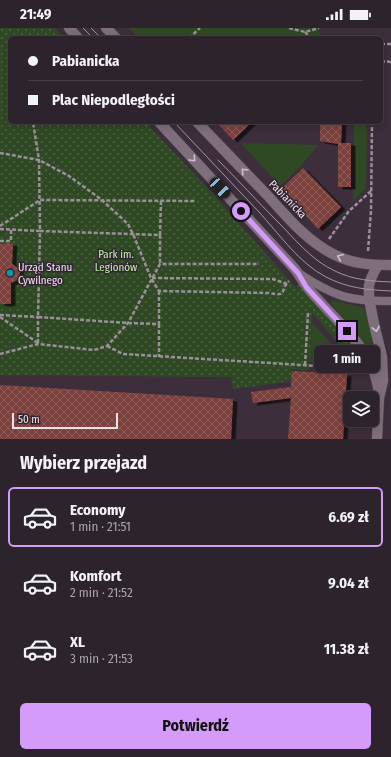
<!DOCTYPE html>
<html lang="pl">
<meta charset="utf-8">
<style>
body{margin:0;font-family:"Fira Sans Condensed",sans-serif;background:#392f38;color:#f1f3f6;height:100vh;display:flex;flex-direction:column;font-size:15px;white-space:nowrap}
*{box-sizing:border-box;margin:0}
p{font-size:13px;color:#a7a4a9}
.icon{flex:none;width:22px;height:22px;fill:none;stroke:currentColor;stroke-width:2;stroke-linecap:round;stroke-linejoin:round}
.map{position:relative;height:411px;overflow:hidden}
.panel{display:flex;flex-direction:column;background:#2d232c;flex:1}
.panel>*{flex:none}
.top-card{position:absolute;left:8px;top:8px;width:375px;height:88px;border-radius:6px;box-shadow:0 2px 10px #0003,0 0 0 1px #484048;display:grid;align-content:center;height:88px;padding:0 20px;background:#2d232c}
.fabs{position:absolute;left:343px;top:363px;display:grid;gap:8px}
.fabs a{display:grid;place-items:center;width:36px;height:36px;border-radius:6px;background:#2d232c;box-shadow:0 2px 10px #0003,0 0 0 1px #484048;font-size:20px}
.scale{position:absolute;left:12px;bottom:10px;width:106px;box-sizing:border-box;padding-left:4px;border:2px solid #eee5ed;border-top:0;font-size:11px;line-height:14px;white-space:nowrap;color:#eee5ed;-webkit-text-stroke:3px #322531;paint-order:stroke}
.end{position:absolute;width:18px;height:18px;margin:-9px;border:5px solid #d59bfb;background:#111;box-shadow:0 0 0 2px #111}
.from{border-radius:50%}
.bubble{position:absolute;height:28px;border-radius:6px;background:#2d232c;box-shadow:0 2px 10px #0003,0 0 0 1px #484048;font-size:13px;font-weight:700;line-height:28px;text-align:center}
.car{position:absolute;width:12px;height:24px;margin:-12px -6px;border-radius:5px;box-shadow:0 0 3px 1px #0007;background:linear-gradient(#222 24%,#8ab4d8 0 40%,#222 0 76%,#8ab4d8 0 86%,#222 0)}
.top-card b{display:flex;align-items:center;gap:14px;height:38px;font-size:15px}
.top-card b+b{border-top:1px solid #484048}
.top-card i{width:10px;height:10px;background:#f1f3f6}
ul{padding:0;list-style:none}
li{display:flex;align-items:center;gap:12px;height:60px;margin:0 8px 6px;padding:0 12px;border:2px solid transparent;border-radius:6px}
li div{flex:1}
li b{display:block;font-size:15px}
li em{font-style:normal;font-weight:700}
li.current{border-color:#d59bfb}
li>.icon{width:36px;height:36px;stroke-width:1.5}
h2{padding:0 20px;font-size:18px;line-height:48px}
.cta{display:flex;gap:8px;margin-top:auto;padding:8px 20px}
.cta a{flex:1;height:46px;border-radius:6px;background:#d59bfb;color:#111;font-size:16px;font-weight:700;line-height:46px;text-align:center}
.status{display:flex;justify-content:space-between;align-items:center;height:28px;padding:0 20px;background:#2d232c;direction:ltr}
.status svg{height:11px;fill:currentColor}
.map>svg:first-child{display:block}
</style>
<div class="status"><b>21:49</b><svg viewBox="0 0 49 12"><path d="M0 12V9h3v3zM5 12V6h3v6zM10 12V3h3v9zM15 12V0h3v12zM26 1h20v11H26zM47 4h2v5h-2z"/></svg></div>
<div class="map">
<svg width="391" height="411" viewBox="0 0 391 411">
<defs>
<pattern id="park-dots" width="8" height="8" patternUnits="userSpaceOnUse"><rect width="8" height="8" fill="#304925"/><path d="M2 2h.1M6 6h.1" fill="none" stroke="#4e6345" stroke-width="1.8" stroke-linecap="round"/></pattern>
<pattern id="building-cross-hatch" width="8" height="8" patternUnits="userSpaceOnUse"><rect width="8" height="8" fill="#7b413d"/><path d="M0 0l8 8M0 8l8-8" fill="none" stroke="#8e5c59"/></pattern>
<filter id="shadow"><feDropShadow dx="4.5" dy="2.5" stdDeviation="0" flood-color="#0009"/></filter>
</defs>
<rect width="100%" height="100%" fill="#3c2f3b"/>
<g fill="#304925">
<polygon points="129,0 318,0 321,10 139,10"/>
<polygon points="354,94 367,94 366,160 353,173"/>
<polygon points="241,115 318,117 300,139 280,158"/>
<polygon points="332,272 364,280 373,312 371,316 369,318 366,317 355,303 331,276"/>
<polygon points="312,296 314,296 343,330 342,335 339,336 310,334 309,332"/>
</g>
<polygon fill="url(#park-dots)" points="0,0 55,0 64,10 10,10 10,94 145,94 212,165 297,261 298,256 349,312 355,319 365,342 355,343 345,322 312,285 309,342 292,341 292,353 233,361 231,349 0,347"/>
<g fill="url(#building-cross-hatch)" filter="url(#shadow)">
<polygon points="216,94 252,94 233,112"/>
<polygon points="320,94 342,94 341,115 351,115 351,159 338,159 338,116 320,113"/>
<polygon points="303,140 341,179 318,201 281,161"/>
<polygon points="13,215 12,236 19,241 20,246 17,252 11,255 11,276 0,276 0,216"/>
<polygon points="292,343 347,346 343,411 288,411 291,370 253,375 251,364 291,359"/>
<polygon points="0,357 233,371 231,411 0,411"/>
</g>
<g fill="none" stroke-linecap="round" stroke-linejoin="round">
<defs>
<path id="service" d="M 300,246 C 333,268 351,274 391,273"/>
<g id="tertiary">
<polyline points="69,0 78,10"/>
<polyline points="106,0 116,10"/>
<path d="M 159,94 L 294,240 C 299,246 303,254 308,260 C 335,294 378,322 379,370"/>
<path d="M 197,94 C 221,119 245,144 269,169 C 288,190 308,214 335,227 C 353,236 371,237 391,237"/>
<path d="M 377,411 L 379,370 L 383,353 L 382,329 C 378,311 367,274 369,257 C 371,249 374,244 378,237"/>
</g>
</defs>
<use href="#service" stroke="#584d57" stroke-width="9"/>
<use href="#tertiary" stroke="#584d57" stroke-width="11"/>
<g stroke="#9b909a" stroke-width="2.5" stroke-dasharray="4 2" stroke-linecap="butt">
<polyline points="289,0 305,4 319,0"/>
<polyline points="305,4 310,10"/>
<polyline points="189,10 200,0"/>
<polyline points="381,16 391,16"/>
<polyline points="381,33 391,34"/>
<path d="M 0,125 L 39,132 L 69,148 L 102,172 L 128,196 L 133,206 L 151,250 L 159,263 L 269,265 C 289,269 279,262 289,253"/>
<polyline points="0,198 40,172 196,173"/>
<polyline points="0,201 40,203 39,132 33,94"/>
<polyline points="160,207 161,172"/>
<polyline points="329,211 349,183 371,163"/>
<polyline points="0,213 11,213 11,201"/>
<polyline points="368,223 371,183 372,94"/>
<polyline points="152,250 273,251 287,256"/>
<polyline points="159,263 159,296 128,295 38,289 40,203 160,207 160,236"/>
<polyline points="0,287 38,289 38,316"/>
<polyline points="0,289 38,315"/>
<polyline points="159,296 159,329"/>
<polyline points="107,318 123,326 351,340"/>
<polyline points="0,326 38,316 94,322 107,318 128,295 160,236 259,236"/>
<polyline points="305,337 308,285"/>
<polyline points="355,369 367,370"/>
</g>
<use href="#service" stroke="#7f6f7d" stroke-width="8"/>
<use href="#tertiary" stroke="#7f6f7d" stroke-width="10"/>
<g stroke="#a196a0" stroke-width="1">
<polyline points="83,0 93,10"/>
<polyline points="91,0 101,10"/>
<path d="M 174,94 C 202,124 231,154 259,184 C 280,207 299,235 326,249 C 347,260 368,262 391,263"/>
<path d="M 218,132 C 238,152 257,173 277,193 C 295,211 311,232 335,243 C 353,252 371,253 391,254"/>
</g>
</g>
<defs><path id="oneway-chevron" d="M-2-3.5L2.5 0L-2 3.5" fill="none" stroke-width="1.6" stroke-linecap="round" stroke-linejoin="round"/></defs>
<g stroke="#cdc2cb">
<use href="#oneway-chevron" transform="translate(193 131) rotate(47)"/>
<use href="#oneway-chevron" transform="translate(244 143) rotate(-134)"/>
<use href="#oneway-chevron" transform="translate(340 229) rotate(-157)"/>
<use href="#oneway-chevron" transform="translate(376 301) rotate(78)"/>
</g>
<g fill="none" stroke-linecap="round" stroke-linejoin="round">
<polyline stroke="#d59bfb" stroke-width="5" points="241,183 298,245 307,260 347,303"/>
</g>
<circle fill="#0f9aa8" stroke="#322531" stroke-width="1.5" cx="10" cy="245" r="4"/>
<g text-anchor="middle" stroke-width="3" stroke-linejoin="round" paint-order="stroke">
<g font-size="11" fill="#eee5ed" stroke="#322531">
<text transform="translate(288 171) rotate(46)" y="4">Pabianicka</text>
</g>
<g font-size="11" fill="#bff3a9" stroke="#322531">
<text x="116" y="230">Park im.<tspan x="116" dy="13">Legionów</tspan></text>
</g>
<g font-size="11" fill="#eee5ed" stroke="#322531" text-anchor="start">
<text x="18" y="243">Urząd Stanu<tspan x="18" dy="13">Cywilnego</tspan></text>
</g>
</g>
</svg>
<div class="fabs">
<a><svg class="icon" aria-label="layers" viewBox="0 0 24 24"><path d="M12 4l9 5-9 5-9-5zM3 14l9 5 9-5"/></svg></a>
</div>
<div class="scale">50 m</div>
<i class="end from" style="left:241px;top:183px"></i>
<i class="end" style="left:347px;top:303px"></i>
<div class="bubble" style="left:314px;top:317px;width:66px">1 min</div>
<i class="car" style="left:220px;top:160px;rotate:137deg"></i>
<div class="top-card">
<b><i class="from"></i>Pabianicka</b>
<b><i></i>Plac Niepodległości</b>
</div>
</div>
<section class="panel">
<h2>Wybierz przejazd</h2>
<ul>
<li class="current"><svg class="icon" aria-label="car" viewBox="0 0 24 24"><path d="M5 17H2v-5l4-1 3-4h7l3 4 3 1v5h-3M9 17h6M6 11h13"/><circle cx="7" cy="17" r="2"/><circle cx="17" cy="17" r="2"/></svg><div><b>Economy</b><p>1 min · 21:51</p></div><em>6.69 zł</em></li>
<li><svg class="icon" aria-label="car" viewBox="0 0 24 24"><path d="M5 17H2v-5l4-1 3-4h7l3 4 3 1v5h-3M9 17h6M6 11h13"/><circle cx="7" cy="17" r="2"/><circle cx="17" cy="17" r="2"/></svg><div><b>Komfort</b><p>2 min · 21:52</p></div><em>9.04 zł</em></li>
<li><svg class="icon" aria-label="car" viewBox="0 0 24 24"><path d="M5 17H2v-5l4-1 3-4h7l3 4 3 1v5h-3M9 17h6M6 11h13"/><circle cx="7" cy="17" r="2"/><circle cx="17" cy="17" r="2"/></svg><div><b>XL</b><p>3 min · 21:53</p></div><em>11.38 zł</em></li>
</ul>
<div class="cta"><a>Potwierdź</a></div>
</section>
